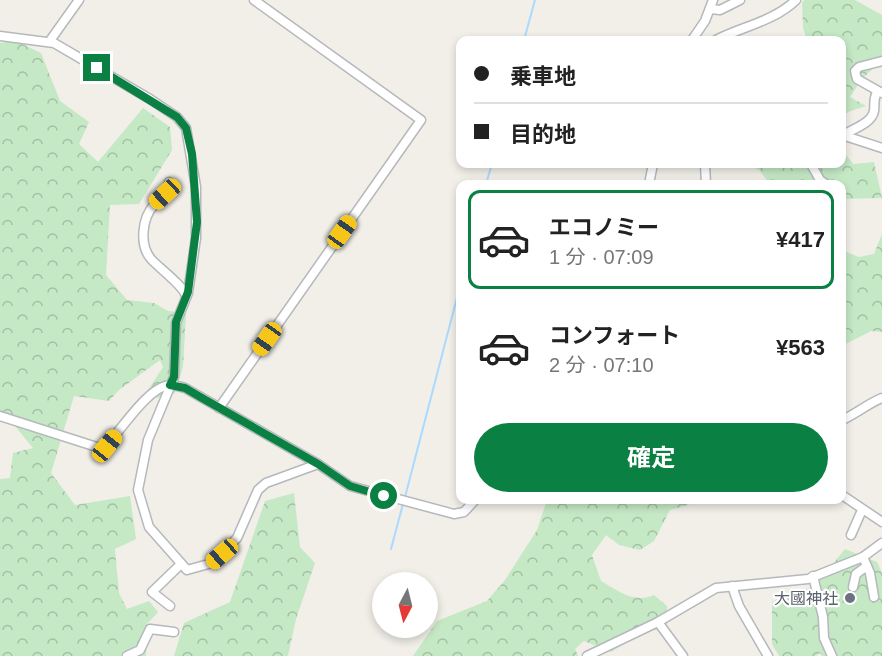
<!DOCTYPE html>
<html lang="ja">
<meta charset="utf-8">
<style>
body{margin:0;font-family:Helvetica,"Noto Sans JP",sans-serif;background:#f6f6f6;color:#222;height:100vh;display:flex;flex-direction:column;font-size:22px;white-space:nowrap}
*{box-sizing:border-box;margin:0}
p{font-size:20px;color:#767676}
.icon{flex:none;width:33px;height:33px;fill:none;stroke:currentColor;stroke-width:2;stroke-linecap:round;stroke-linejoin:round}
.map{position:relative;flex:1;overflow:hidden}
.panel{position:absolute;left:456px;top:180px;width:390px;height:324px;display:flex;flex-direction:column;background:#fff;border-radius:12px;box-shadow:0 3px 9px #0003}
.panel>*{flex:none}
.guide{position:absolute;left:456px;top:36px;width:390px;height:132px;border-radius:12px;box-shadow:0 3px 9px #0003;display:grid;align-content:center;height:132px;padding:0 18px;background:#fff}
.needle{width:39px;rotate:187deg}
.tools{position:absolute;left:372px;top:572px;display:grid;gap:12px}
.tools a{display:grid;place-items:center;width:66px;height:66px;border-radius:50%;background:#fff;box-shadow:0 3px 9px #0003;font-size:30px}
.end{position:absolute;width:27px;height:27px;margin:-14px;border:8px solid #0b8043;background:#fff;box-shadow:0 0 0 3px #fff}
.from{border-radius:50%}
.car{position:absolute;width:18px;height:36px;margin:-18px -9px;border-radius:8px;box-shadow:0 0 4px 2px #0007;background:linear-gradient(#f5c518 24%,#345 0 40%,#f5c518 0 76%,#345 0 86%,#f5c518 0)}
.guide b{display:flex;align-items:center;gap:21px;height:57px;font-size:22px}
.guide b+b{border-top:2px solid #e0e0e0}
.guide i{width:15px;height:15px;background:#222}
ul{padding:10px 0 0;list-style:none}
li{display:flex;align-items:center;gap:18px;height:99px;margin:0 12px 9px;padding:0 6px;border:3px solid transparent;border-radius:12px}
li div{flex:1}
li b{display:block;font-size:22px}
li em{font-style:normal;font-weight:700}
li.current{border-color:#0b8043}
li>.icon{width:54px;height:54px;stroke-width:1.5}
.button{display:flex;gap:12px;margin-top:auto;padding:12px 18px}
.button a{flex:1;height:69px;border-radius:36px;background:#0b8043;color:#fff;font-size:24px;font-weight:700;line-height:69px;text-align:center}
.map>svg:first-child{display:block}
</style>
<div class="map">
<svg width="882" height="656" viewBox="0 0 882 656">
<defs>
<pattern id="forest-crowns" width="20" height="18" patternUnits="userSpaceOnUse" patternTransform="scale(1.5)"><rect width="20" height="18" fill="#c5e8c5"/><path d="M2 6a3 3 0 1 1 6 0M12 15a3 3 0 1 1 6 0" fill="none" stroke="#a3c0a4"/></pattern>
</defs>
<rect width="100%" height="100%" fill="#f1efe8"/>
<g fill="url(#forest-crowns)">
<polygon points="805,0 855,0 882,15 882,60 862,79 850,97 866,106 842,114 842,40 807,40 803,28 802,2"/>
<polygon points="16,41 41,53 60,101 89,122 79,144 98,162 143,108 170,127 172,150 139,204 110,205 106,275 127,300 154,303 168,311 186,313 183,367 175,393 157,398 148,390 163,367 160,360 119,390 109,401 74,396 51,473 75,505 130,496 136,539 115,549 119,593 127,609 149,601 158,612 147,624 146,656 0,656 0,479 10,478 13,453 33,448 10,420 0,419 0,43"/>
<polygon points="842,149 853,164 874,162 882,198 842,199 842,184 826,184 813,173 817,184 770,184 759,170 747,164 842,164"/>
<polygon points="882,234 882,332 871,331 842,346 842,250 859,257 874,254"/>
<polygon points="294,493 300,547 315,563 296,619 288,656 174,656 184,623 230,602 265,501"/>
<path d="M 547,500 L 692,500 L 688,505 L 670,510 L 654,541 L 640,550 L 619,545 L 606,535 L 592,555 L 601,581 C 619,591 634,604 654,595 L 667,606 L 668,623 L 658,630 L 646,630 L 611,652 L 584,641 L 575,649 L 578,656 L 413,656 L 437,621 L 487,601 L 505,580 L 537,530 Z"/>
<polygon points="845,549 877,562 882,573 882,656 823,656 820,653 816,656 779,656 772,644 772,602 783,596 814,587"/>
</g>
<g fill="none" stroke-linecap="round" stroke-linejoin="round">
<g stroke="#aadaff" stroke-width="2">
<polyline points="524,40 535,0"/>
<polyline points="486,184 491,167"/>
<polyline points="405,497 460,286"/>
<polyline points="391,549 403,504"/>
</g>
<defs>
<g id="minor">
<polyline points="710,9 720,10 740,0"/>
<polyline points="0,36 54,43 150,99 177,117 186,128 196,187 196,238 188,293 176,323 174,377 148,440 138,490 149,527 187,570 212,563 237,538 258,490 266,483 318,464"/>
<polyline points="692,40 705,21 713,0"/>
<path d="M 716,40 C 743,26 773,22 796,0"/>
<polyline points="49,42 79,0"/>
<polyline points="882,61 859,67 855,71 857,79 882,93"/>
<polyline points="842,135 882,148"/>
<path d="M 843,135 C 853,129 872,123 874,111 C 875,103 873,100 877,92"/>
<polyline points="705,164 706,184"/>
<polyline points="811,164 820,180 826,184"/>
<path d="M 169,182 C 168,194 161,197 154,205 C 142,218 139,245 151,259 C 159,268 184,286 186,296"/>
<polyline points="649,184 653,164"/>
<polyline points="219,408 421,120 254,0"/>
<path d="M 0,416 L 103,449 C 119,434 148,385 171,385 C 175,385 181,387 185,388 L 318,464 L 350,486 L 454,514 L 464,512 L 475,500"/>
<path d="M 842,420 C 856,414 867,404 882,398"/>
<polyline points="842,495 882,522"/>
<polyline points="851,535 862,510"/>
<polyline points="863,557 870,573 874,597"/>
<polyline points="813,576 823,617 824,638 832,656"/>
<polyline points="732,586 739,606 768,656"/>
<polyline points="853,587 856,574 867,566"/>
<polyline points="170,606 152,592 180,565"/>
<polyline points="658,622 683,656"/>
<polyline points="127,656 140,650 150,629 174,632"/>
<polyline points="587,656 658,622 716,588 808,579 863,557 882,543"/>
</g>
</defs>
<use href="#minor" stroke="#b5b8bc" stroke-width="11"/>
<use href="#minor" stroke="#fff" stroke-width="8"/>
</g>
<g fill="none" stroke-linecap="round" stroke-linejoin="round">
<polyline stroke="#0b8043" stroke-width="8" points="97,68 177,117 186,128 192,154 197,222 188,292 176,322 174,377 170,385 185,388 202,398 318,464 350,486 384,496"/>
</g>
<circle fill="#6b7280" stroke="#fff" stroke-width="2" cx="850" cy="598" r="6"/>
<g text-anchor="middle" stroke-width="4.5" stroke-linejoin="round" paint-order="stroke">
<g font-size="16" fill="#5b616d" stroke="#fff" text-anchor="end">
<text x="838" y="604">大國神社</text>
</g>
</g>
</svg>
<div class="tools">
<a><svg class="needle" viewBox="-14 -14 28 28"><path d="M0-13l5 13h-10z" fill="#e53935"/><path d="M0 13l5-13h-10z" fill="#767676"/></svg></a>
</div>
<i class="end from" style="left:384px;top:496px"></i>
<i class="end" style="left:97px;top:68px"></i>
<i class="car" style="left:165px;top:194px;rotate:227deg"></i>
<i class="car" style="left:342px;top:232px;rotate:35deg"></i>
<i class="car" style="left:267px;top:339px;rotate:215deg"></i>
<i class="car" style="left:107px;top:446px;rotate:39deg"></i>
<i class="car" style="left:222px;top:554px;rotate:229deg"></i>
<div class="guide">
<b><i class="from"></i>乗車地</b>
<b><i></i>目的地</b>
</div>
<section class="panel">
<ul>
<li class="current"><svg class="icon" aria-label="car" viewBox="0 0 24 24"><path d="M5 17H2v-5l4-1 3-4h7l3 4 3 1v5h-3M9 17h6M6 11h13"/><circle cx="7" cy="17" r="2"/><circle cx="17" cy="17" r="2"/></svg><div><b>エコノミー</b><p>1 分 · 07:09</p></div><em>¥417</em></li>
<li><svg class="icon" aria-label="car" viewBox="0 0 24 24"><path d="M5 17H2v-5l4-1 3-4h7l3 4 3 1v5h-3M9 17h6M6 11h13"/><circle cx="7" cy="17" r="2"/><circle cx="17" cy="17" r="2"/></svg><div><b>コンフォート</b><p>2 分 · 07:10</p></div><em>¥563</em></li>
</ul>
<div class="button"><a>確定</a></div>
</section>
</div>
